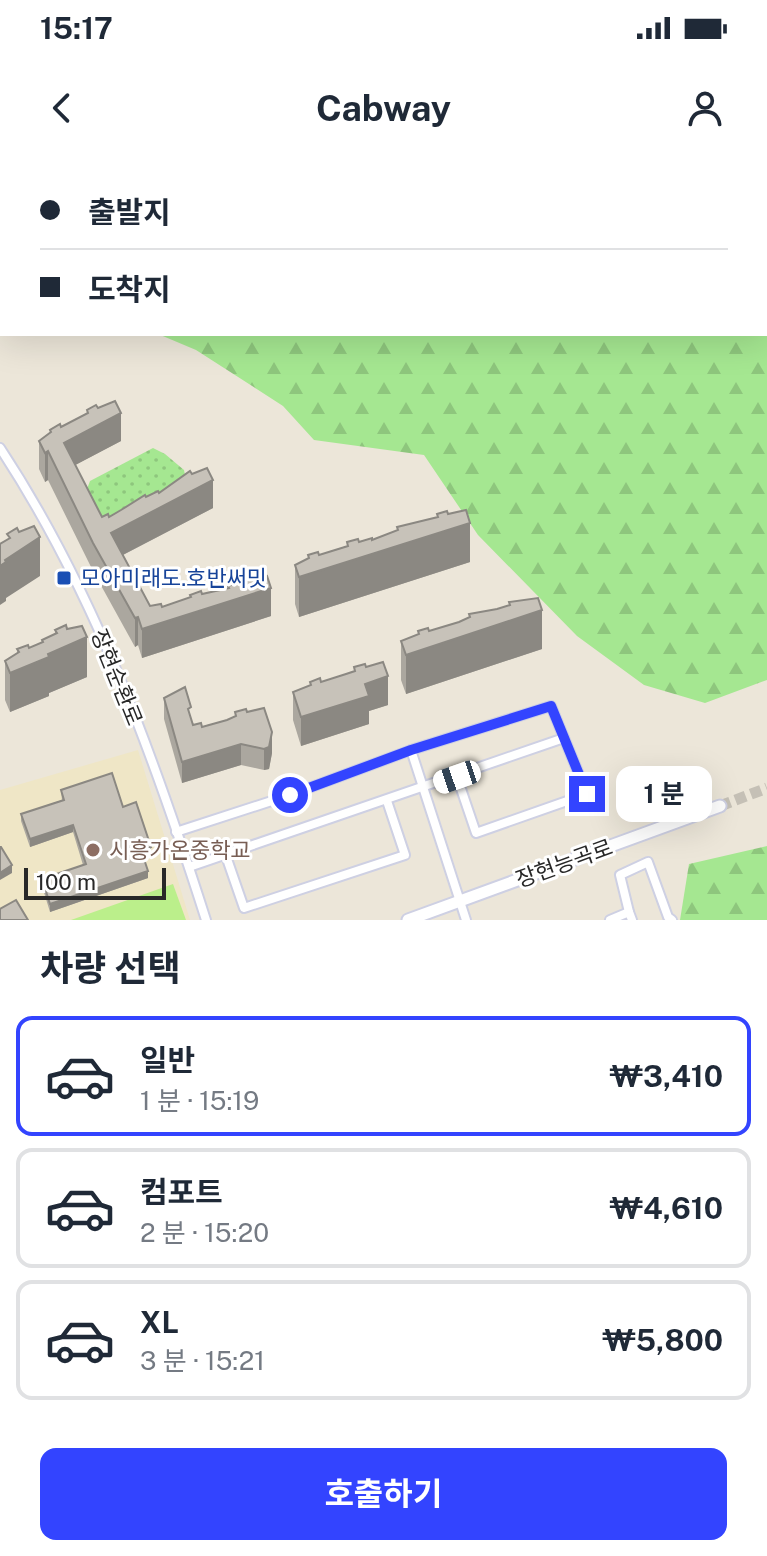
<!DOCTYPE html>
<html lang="ko">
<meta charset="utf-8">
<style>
body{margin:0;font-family:"Public Sans","Noto Sans KR",sans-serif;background:#f2f2f3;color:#1f2937;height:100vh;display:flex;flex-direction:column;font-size:30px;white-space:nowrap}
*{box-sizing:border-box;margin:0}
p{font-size:26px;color:#747a83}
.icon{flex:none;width:44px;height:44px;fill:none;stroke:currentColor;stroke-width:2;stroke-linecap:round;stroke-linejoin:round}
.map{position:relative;height:760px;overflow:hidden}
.sheet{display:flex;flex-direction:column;background:#fff;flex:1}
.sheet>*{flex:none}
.banner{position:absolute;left:0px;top:0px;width:768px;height:176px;box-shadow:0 8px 32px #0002;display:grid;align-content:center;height:176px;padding:0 40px;background:#fff}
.scale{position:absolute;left:24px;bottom:20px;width:142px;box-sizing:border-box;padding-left:8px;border:4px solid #282828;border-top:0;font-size:22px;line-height:28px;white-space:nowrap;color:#282828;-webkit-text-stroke:6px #fff;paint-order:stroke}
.end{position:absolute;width:36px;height:36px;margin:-18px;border:10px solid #34f;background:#fff;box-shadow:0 0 0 4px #fff}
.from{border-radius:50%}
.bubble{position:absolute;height:56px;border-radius:16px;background:#fff;box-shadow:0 8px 32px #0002;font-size:26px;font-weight:700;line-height:56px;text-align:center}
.car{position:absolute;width:24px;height:48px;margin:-24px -12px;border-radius:10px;box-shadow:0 0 6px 2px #0007;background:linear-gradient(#fff 24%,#345 0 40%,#fff 0 76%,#345 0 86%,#fff 0)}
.banner b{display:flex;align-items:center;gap:28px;height:76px;font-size:30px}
.banner b+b{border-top:2px solid #e0e1e3}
.banner i{width:20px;height:20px;background:#1f2937}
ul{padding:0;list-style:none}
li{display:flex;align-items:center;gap:24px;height:120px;margin:0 16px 12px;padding:0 24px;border:4px solid #e0e1e3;border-radius:16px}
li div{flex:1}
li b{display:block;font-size:30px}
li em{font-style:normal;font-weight:700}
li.active{border-color:#34f}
li>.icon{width:72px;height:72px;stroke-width:1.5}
h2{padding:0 40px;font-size:36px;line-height:96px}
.action{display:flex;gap:16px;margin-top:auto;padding:16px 40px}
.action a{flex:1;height:92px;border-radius:16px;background:#34f;color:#fff;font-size:32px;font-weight:700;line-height:92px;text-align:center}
.status{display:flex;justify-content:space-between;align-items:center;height:56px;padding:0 40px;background:#fff;direction:ltr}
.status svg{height:22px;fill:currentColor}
header{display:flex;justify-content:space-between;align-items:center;height:104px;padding:0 40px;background:#fff;font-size:36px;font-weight:700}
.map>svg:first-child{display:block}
</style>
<div class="status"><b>15:17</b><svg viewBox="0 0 49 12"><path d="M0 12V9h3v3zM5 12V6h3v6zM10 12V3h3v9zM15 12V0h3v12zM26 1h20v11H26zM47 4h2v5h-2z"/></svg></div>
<header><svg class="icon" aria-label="back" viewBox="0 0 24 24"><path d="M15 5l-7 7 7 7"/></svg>Cabway<svg class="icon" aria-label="person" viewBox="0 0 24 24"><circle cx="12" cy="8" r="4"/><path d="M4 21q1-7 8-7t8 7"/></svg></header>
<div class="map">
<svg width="767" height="760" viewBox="0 0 767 760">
<defs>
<pattern id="forest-firs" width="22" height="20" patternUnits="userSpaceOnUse" patternTransform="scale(2)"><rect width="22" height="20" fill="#a5e791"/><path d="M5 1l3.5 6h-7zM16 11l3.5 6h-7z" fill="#8ec67d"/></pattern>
<pattern id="park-dots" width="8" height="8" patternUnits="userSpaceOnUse" patternTransform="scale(2)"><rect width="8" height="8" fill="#a5e791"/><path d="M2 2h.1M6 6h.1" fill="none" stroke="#8ec67d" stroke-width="1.8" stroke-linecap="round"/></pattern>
</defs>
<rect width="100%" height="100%" fill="#ece6d9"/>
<polygon fill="#efe6c6" points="138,590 190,760 0,760 0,630"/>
<g fill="url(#forest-firs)">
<polygon points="0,0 530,0 532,2 2,2 2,87"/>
<polygon points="767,81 767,520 705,543 644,525 577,476 478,375 424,295 314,280 283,246 196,190 158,174 766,174"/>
<polygon points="767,686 767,760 680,760 689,704"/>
</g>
<polygon fill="url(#park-dots)" points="153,288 165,294 184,310 186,320 111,361 102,357 87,329 90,321"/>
<polygon fill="#bbef8b" points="173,724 186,760 71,760"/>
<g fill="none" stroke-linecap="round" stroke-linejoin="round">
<polyline stroke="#c5c0b6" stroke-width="11" stroke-dasharray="11 5.5" stroke-linecap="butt" points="720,646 767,628"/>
<defs>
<g id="street">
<path d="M 0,288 C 95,432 154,597 206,760"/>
<polyline points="411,590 466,760"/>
<polyline points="176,672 290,635 411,590 551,546 587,634 476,673 457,617"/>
<polyline points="226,696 244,748 405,695 387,641"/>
<polyline points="189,707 564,578"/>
<polyline points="629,752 620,715 648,702 668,757 672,760"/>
<polyline points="610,760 629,752 632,760"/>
</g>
<polyline id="secondary" points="408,760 720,646"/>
</defs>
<use href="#street" stroke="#ced0e3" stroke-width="12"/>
<use href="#secondary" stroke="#ced0e3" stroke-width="15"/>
<use href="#street" stroke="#fff" stroke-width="8"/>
<use href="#secondary" stroke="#fff" stroke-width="11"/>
</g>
<g fill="#aba79f">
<polygon points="87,250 121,281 75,305 102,357 109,357 146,337 159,333 213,348 123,395 150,446 162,447 190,438 190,435 202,434 228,428 239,423 239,419 271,456 142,498 138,485 135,487 93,411 48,320 45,322 39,309 39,281 50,273 50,270 61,267 87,253"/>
<polygon points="397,367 470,402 299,457 295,444 295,405 308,399 308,395 319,395 347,386 347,382 372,380 397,370"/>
<polygon points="509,442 542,489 406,534 401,520 401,481 418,475 418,471 429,471 459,462 469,458 469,454 497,449 509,445"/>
<polygon points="55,470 87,517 49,533 49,536 10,552 5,540 5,501 17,493 17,489 29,488 42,483 42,480 55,474"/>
<polygon points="354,507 388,545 369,551 369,564 301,586 293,560 293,532 310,525 310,522 321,522 346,514 354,511"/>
<polygon points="164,538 191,560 193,565 202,567 227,560 235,556 235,552 247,552 272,593 269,609 264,610 241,605 182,623 164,559"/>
<polygon points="61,630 123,647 151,694 144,696 148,718 50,752 42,726 42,719 83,705 73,672 30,687 21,661 21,654 62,640"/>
</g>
<g fill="#8b8882">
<polygon points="121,253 121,281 64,311 64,283"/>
<polygon points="48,291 48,320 45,322 45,293"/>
<polygon points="213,320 213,348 111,401 111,373"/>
<polygon points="470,363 470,402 299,457 299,417"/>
<polygon points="40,377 40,416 6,438 6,441 0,445 0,406 5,400"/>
<polygon points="271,428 271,456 142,498 142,469"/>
<polygon points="542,450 542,489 406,534 406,495"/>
<polygon points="138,457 138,485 135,487 135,458"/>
<polygon points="87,477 87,517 49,533 49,536 10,552 10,513 48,494"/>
<polygon points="388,516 388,545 369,551 369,564 301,586 301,557 365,524"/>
<polygon points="272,572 272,593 269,609 264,610 264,589"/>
<polygon points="241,584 241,605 182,623 182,602"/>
<polygon points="73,665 73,672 30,687 30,679"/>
<polygon points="151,687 151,694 141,697 141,690"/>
<polygon points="12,705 12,713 0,720 0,713"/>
<polygon points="148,711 148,718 50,752 50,744"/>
</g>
<g fill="#c7c2b9" stroke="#8b8882" stroke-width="2">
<polygon points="115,241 121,253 64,283 102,357 108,354 109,357 121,350 145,335 146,337 158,331 159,333 190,311 192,314 207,308 213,320 111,373 150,446 161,444 162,447 191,437 190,435 201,431 202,434 229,428 228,426 240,422 239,419 249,416 250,419 267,416 271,428 142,469 138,457 135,458 93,383 48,291 45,293 39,281 51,272 50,270 60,264 61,267 88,253 87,250 96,245 98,248"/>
<polygon points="466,350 470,363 299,417 295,405 309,398 308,395 318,392 319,395 348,386 347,382 358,379 359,382 372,378 372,380 398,370 397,367 438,357 437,354 447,351 448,354"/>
<polygon points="34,366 40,377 5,400 6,402 0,406 0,384 10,378 7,374 17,368 19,372"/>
<polygon points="538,438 542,450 406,495 401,481 419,474 418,471 428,468 429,471 459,462 470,457 469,454 497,449 510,445 509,442"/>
<polygon points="66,465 67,469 82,466 87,477 48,494 49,497 10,513 5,501 19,492 17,489 28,485 29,488 43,482 42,480 57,473 55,470"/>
<polygon points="383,502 388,516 365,524 369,536 301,557 293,532 311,525 310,522 320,518 321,522 346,514 355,511 354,507 365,504 366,507"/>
<polygon points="185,527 191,547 188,549 193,565 201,563 202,567 227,560 236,556 235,552 246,549 247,552 264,548 272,572 269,587 264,589 241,584 182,602 164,538"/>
<polygon points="112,613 123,647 136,642 151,687 141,690 148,711 50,744 42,719 86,704 73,665 30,679 21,654 64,640 61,630"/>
<polygon points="0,687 1,687 12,705 0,713"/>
<polygon points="16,740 28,760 0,760 0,749"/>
</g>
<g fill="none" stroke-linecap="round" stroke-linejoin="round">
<polyline stroke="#34f" stroke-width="10" points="290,635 411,590 551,546 587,634"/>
</g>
<rect fill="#1a4fb4" stroke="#fff" stroke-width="3" x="56" y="410" width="16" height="16" rx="4"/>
<circle fill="#8d6e63" stroke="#fff" stroke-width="3" cx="93" cy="690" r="8"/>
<g text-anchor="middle" stroke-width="6" stroke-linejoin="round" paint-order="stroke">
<g font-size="22" fill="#164399" stroke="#fff" text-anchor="start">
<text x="80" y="426">모아미래도.호반써밋</text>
</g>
<g font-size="22" fill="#282828" stroke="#fff">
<text transform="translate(117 517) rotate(68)" y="8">장현순환로</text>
<text transform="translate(564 703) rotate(-20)" y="8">장현능곡로</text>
</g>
<g font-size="22" fill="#785e54" stroke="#fff" text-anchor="start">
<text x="109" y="698">시흥가온중학교</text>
</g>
</g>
</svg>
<div class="scale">100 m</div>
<i class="end from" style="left:290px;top:635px"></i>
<i class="end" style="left:587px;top:634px"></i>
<div class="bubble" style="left:616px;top:606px;width:96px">1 분</div>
<i class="car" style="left:457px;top:617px;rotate:251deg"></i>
<div class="banner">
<b><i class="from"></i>출발지</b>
<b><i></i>도착지</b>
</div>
</div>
<section class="sheet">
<h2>차량 선택</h2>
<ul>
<li class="active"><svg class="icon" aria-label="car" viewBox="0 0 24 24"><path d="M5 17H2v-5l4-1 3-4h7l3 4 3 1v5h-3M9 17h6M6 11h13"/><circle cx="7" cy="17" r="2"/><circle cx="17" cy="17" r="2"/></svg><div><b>일반</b><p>1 분 · 15:19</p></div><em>₩3,410</em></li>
<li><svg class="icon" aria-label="car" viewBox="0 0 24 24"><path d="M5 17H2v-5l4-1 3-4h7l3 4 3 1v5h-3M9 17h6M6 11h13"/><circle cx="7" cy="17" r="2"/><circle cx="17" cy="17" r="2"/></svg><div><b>컴포트</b><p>2 분 · 15:20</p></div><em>₩4,610</em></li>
<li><svg class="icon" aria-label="car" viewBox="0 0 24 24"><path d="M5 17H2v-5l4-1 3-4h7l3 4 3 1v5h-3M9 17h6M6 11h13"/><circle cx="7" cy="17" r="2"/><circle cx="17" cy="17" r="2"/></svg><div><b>XL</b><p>3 분 · 15:21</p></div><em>₩5,800</em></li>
</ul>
<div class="action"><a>호출하기</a></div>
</section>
